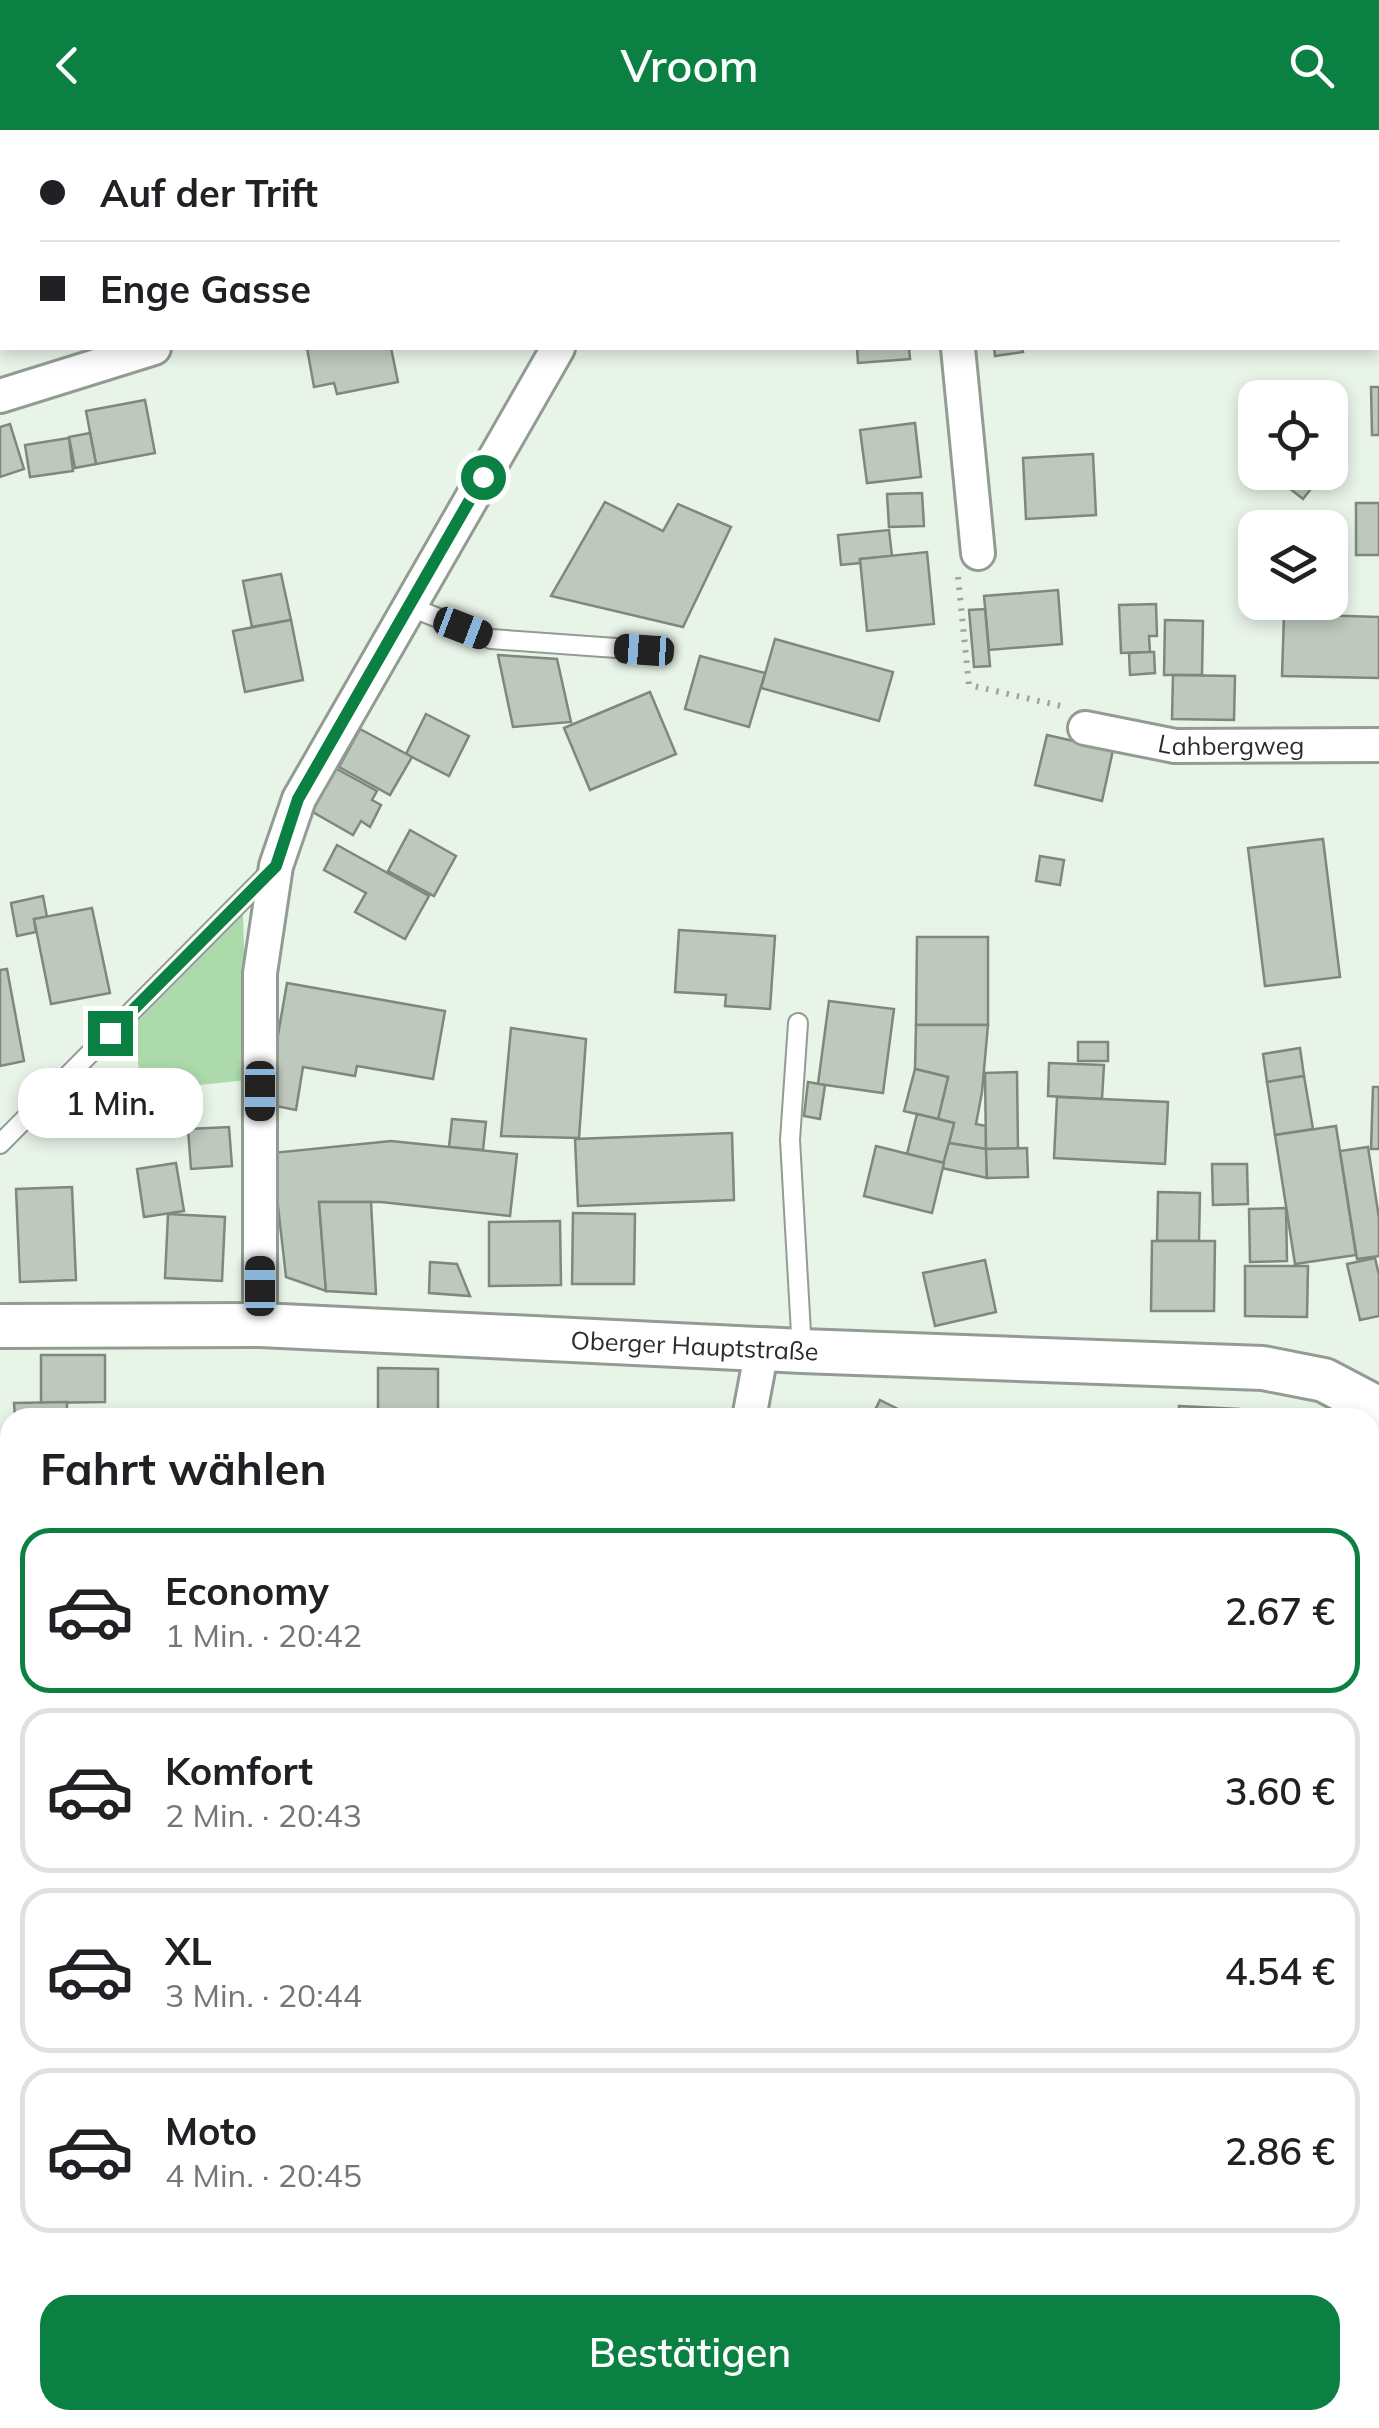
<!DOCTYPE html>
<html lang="de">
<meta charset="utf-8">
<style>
body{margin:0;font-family:Mulish,sans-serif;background:#f6f6f6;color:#202124;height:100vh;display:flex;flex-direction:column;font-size:38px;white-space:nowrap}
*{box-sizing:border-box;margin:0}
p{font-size:32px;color:#757577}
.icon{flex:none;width:55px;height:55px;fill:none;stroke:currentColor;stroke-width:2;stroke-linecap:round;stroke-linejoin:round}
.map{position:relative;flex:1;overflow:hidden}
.drawer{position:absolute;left:0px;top:1278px;width:1380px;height:1022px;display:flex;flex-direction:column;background:#fff;border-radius:30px 30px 0 0;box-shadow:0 5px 15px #0003}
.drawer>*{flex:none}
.guide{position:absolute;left:0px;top:0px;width:1380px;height:220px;box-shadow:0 5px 15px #0003;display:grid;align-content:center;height:220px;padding:0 40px;background:#fff}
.controls{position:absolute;left:1238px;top:250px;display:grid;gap:20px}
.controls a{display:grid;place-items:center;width:110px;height:110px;border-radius:20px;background:#fff;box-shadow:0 5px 15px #0003;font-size:50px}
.end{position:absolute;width:45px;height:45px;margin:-22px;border:12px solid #0b8043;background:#fff;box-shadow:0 0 0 5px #fff}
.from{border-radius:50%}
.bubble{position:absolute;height:70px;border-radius:30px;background:#fff;box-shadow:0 5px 15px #0003;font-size:32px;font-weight:600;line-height:70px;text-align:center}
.car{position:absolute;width:30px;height:60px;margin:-30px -15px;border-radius:12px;box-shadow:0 0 8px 2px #0007;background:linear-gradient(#222 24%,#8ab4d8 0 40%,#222 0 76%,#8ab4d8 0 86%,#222 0)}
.guide b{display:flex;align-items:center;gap:35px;height:95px;font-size:38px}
.guide b+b{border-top:2px solid #e0e0e0}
.guide i{width:25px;height:25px;background:#202124}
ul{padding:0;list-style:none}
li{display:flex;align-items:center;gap:30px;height:165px;margin:0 20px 15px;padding:0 20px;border:5px solid #e0e0e0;border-radius:30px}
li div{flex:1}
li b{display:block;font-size:38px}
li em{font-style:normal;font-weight:600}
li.current{border-color:#0b8043}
li>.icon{width:90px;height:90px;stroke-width:1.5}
h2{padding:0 40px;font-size:45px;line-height:120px}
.primary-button{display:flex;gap:20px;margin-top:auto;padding:20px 40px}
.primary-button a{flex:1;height:115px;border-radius:30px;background:#0b8043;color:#fff;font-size:40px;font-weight:600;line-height:115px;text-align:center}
header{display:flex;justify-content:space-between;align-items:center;height:130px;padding:0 40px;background:#0b8043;color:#fff;font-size:45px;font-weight:600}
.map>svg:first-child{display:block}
</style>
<header><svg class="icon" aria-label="back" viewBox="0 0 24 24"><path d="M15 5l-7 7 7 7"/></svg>Vroom<svg class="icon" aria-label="search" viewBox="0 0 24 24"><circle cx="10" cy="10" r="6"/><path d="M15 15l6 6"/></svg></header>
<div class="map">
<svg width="1379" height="2298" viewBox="0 0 1379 2298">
<rect width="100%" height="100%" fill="#e9f4e9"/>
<polygon fill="#acdaab" points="243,784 248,950 141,961 134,895"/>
<g fill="#bec8bd" stroke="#7e887e" stroke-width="2.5">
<polygon points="313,0 356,0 357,2 304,2"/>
<rect x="454" y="0" width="55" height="2"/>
<polygon points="1023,0 1079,0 1080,2 1023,2"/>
<rect x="1277" y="0" width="40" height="2"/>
<polygon points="1317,0 1363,0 1364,2 1317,2"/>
<polygon points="307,218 391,218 398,252 337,264 334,253 314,257"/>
<polygon points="857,218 909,218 910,229 858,233"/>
<polygon points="994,218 1022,218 1023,222 995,226"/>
<polygon points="1371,257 1379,257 1379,305 1372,305"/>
<polygon points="1315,262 1337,262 1337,281 1330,281 1330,268 1315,268"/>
<polygon points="145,270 155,323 96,334 86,281"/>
<polygon points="915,293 921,347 867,353 860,300"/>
<polygon points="10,294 24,339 0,347 0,297"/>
<polygon points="90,303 96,334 75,338 69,307"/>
<polygon points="69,308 73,341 30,347 25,315"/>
<polygon points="1093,324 1096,385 1026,389 1023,328"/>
<polygon points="1285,342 1308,342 1318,350 1303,369 1279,350"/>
<polygon points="922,363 924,396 889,397 887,364"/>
<polygon points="605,372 663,401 678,374 731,397 683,497 551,466"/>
<rect x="1356" y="373" width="23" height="52"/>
<polygon points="889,400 892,426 860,429 860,433 841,435 838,405"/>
<polygon points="927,422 934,494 867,501 860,429"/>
<polygon points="281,444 291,490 252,497 243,451"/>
<polygon points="1058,460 1062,514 989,520 984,466"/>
<polygon points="1273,472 1323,472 1323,479 1273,480"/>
<polygon points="1156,474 1157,506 1149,506 1150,522 1121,523 1119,475"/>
<polygon points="985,479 990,536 974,537 969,480"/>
<polygon points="1284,484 1379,487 1379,548 1282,546"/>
<polygon points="291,490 303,550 245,562 233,501"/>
<polygon points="1165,490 1203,491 1202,545 1164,545"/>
<polygon points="775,509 893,542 879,591 761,558"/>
<polygon points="1150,522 1154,522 1155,543 1130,545 1129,523"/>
<polygon points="498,525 557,529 571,592 513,597"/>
<polygon points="700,526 765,543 749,597 685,579"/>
<polygon points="1173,545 1235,546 1234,590 1172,589"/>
<polygon points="650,562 676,624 590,660 564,598"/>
<polygon points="426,584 469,606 449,646 406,624"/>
<polygon points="360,599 412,627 390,665 339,637"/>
<polygon points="1047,605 1113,620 1102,671 1035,655"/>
<polygon points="335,638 377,661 372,670 381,675 370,697 361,691 353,705 311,681"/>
<polygon points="410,700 456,726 434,766 388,741"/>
<polygon points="1323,709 1340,847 1265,856 1248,718"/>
<polygon points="337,715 429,766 405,809 355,782 366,763 324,740"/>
<polygon points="1040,726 1064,730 1060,755 1036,751"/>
<polygon points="43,766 47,787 34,789 36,802 17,806 11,773"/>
<polygon points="92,778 110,863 51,874 34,789"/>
<polygon points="679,800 775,806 770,879 725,876 726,865 675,862"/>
<polygon points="917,807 988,807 988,895 916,895"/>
<polygon points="7,839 24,931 0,936 0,840"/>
<polygon points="287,853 445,881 433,949 357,936 355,946 303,937 296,980 266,974"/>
<polygon points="829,871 894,879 883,963 818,954"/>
<polygon points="916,895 988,895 982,962 976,994 986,996 986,1019 949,1013 954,993 938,989 948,947 915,939"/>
<polygon points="511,898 586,909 579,1008 501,1006"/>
<rect x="1078" y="912" width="30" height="19"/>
<polygon points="1300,918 1304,946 1267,952 1263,924"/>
<polygon points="1049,933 1104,935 1102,969 1048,966"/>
<polygon points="915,939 948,947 938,989 904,981"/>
<polygon points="1017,942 1018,1019 986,1019 985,943"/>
<polygon points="1304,946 1313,999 1275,1005 1267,952"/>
<polygon points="808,952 825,955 820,989 804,986"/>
<polygon points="1373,957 1379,957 1379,1019 1371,1019"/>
<polygon points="1057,967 1168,972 1165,1034 1054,1028"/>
<polygon points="917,984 954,993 944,1033 907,1024"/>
<polygon points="452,989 486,992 483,1020 449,1017"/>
<polygon points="1336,996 1356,1125 1295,1134 1275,1005"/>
<polygon points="229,997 232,1036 191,1039 188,999"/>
<polygon points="732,1003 734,1070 578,1076 575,1009"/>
<polygon points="391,1011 517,1024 510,1086 381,1072 319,1072 326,1161 286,1147 272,1023"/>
<polygon points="949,1013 986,1019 987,1048 942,1038"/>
<polygon points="876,1016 944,1033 932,1083 864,1066"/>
<polygon points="1368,1017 1379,1088 1379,1126 1357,1129 1340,1021"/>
<polygon points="1027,1018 1028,1047 987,1048 986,1019"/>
<polygon points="176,1033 184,1081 144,1087 137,1039"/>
<polygon points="1212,1034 1247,1034 1248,1074 1213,1075"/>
<polygon points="72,1057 76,1150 20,1152 16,1059"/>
<polygon points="1158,1062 1200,1063 1199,1111 1157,1111"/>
<polygon points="319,1072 371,1072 376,1164 326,1161"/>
<polygon points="1286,1078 1287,1131 1250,1132 1249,1079"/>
<polygon points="573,1083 635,1084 634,1154 572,1154"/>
<polygon points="168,1084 225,1087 222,1151 165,1148"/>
<polygon points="560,1091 561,1155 489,1156 489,1092"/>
<polygon points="1152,1111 1215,1111 1214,1181 1151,1181"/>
<polygon points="1375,1128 1379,1145 1379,1186 1360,1190 1347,1134"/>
<polygon points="985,1130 996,1182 935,1196 923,1143"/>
<polygon points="430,1132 457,1134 470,1166 429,1163"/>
<polygon points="1245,1136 1308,1136 1307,1187 1245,1186"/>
<polygon points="41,1225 105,1225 105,1272 41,1273"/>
<polygon points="378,1238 438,1239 438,1288 378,1288"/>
<polygon points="880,1270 916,1288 871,1288"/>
<polygon points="67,1272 67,1288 15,1288 14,1273"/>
<polygon points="1179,1276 1239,1279 1238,1288 1179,1288"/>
<polygon points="1379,1501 1379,1529 1370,1531 1370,1503"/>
<polygon points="1370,1595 1379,1597 1379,1652 1370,1651"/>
<polygon points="10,1685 10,1755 0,1758 0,1688"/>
<polygon points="1378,1786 1379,1786 1379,1829 1374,1828"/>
<polygon points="1370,1922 1379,1924 1375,1957 1370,1956"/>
<polygon points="1370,1974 1379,1976 1379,2045 1370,2043"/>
<polygon points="0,2122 10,2125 10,2215 0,2213"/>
<polygon points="220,2290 302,2290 300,2298 217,2298"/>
<polygon points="325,2290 336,2290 358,2298 322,2298"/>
<polygon points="387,2290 455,2290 452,2298 384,2298"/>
<rect x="654" y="2290" width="95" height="8"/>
<polygon points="1322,2290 1346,2290 1379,2298 1320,2298"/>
</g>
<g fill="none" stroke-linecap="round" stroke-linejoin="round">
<defs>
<g id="service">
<polyline points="408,476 491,509 644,520"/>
<polyline points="798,893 790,1010 802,1221"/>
<polyline points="0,1014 272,740"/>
<polyline points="1370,2283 1379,2284"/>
<polyline points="1226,2290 1266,2298"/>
<polyline points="1283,2298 1299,2290"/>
</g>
<g id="minor">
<polyline points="86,0 86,2"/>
<polyline points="399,0 399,2"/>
<polyline points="937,0 938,2"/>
<polyline points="679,2 680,0"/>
<polyline points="838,2 846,0"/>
<polyline points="958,218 978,423"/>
<polyline points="0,266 154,218"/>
<path id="s1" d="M 1085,598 L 1175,616 L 1379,615"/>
<polyline points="260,1195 260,843 276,736 299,669 558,218"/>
<polyline points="749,1288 762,1219"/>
<polyline points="192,2298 194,2290"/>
</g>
<g id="tertiary">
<path id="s2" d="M 0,1196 L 260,1195 L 802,1221 L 1263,1238 L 1324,1250 L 1379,1279"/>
</g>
</defs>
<use href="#service" stroke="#929c92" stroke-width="22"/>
<use href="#minor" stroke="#929c92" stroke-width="38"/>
<use href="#tertiary" stroke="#929c92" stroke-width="48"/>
<polyline stroke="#9ea69e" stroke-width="6" stroke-dasharray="2.5 8" stroke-linecap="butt" points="958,447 969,555 1061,576"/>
<use href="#service" stroke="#fff" stroke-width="18"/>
<use href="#minor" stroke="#fff" stroke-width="32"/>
<use href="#tertiary" stroke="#fff" stroke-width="42"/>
</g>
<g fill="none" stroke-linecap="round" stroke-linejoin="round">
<polyline stroke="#0b8043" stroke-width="12" points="110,903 276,736 298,669 483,347"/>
</g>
<g text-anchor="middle" stroke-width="9" stroke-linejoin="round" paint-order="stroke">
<g font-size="25" fill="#292d29" stroke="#fcfefc">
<text dy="9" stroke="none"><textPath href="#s1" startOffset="148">Lahbergweg</textPath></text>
<text dy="9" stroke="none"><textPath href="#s2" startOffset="695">Oberger Hauptstraße</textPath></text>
</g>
</g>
</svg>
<div class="controls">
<a><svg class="icon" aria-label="locate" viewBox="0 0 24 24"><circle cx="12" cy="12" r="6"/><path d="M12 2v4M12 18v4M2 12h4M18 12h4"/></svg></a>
<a><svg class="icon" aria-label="layers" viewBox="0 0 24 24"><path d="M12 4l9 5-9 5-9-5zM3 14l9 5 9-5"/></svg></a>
</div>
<i class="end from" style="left:483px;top:347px"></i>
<i class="end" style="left:110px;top:903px"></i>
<div class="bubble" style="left:18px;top:938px;width:185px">1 Min.</div>
<i class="car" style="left:463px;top:498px;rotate:111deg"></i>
<i class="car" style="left:644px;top:520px;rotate:274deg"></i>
<i class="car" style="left:260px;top:961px;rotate:180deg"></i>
<i class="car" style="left:260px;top:1156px;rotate:0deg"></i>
<div class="guide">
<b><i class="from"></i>Auf der Trift</b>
<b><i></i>Enge Gasse</b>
</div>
<section class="drawer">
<h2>Fahrt wählen</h2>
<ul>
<li class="current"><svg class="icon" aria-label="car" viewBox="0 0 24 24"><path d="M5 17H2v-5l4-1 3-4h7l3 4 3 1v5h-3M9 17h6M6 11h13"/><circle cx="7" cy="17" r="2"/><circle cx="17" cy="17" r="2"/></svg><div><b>Economy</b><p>1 Min. · 20:42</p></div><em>2.67 €</em></li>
<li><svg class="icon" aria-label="car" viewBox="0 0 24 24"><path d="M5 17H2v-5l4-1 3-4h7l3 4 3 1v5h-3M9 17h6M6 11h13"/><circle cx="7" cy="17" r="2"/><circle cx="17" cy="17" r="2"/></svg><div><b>Komfort</b><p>2 Min. · 20:43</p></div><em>3.60 €</em></li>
<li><svg class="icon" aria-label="car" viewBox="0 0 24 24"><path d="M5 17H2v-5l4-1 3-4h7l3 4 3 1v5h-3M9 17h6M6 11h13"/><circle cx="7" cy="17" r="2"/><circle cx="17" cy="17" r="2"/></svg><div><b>XL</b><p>3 Min. · 20:44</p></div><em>4.54 €</em></li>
<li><svg class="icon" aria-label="car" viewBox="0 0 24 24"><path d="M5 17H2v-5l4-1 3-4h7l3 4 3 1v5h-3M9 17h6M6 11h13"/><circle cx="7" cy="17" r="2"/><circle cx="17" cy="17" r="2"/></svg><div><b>Moto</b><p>4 Min. · 20:45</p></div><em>2.86 €</em></li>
</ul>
<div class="primary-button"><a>Bestätigen</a></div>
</section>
</div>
